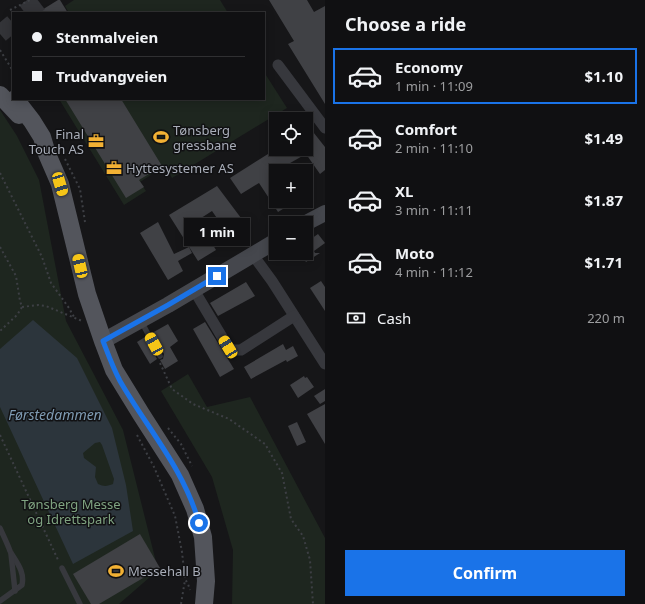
<!DOCTYPE html>
<meta charset="utf-8">
<style>
body{margin:0;font-family:"Noto Sans",sans-serif;background:#1e1e20;color:#f1f3f6;height:100vh;display:flex;flex-direction:column;font-size:15px;white-space:nowrap}
*{box-sizing:border-box;margin:0}
p{font-size:13px;color:#9c9d9f}
.icon{flex:none;width:22px;height:22px;fill:none;stroke:currentColor;stroke-width:2;stroke-linecap:round;stroke-linejoin:round}
.map{position:relative;flex:1;overflow:hidden}
.sheet{display:flex;flex-direction:column;background:#101012;width:320px}
.sheet>*{flex:none}
.guide{position:absolute;left:12px;top:12px;width:253px;height:88px;border-radius:0px;box-shadow:0 2px 10px #0003,0 0 0 1px #303032;display:grid;align-content:center;height:88px;padding:0 20px;background:#101012}
.fabs{position:absolute;left:269px;top:112px;display:grid;gap:8px}
.fabs a{display:grid;place-items:center;width:44px;height:44px;border-radius:0px;background:#101012;box-shadow:0 2px 10px #0003,0 0 0 1px #303032;font-size:20px}
.end{position:absolute;width:18px;height:18px;margin:-9px;border:5px solid #1a73e8;background:#fff;box-shadow:0 0 0 2px #fff}
.from{border-radius:50%}
.bubble{position:absolute;height:28px;border-radius:0px;background:#101012;box-shadow:0 2px 10px #0003,0 0 0 1px #303032;font-size:13px;font-weight:700;line-height:28px;text-align:center}
.car{position:absolute;width:12px;height:24px;margin:-12px -6px;border-radius:5px;box-shadow:0 0 3px 1px #0007;background:linear-gradient(#f5c518 24%,#345 0 40%,#f5c518 0 76%,#345 0 86%,#f5c518 0)}
.guide b{display:flex;align-items:center;gap:14px;height:38px;font-size:15px}
.guide b+b{border-top:1px solid #303032}
.guide i{width:10px;height:10px;background:#f1f3f6}
ul{padding:0;list-style:none}
li{display:flex;align-items:center;gap:12px;height:56px;margin:0 8px 6px;padding:0 12px;border:2px solid transparent;border-radius:0px}
li div{flex:1}
li b{display:block;font-size:15px}
li em{font-style:normal;font-weight:700}
li.on{border-color:#1a73e8}
li>.icon{width:36px;height:36px;stroke-width:1.5}
h2{padding:0 20px;font-size:18px;line-height:48px}
.pay{display:flex;align-items:center;gap:10px;height:44px;padding:0 20px;font-size:15px}
.pay p{margin-inline-start:auto}
.primary-button{display:flex;gap:8px;margin-top:auto;padding:8px 20px}
.primary-button a{flex:1;height:46px;border-radius:0px;background:#1a73e8;color:#fff;font-size:16px;font-weight:700;line-height:46px;text-align:center}
main{display:flex;flex:1;min-height:0}
.map>svg:first-child{display:block}
</style>
<main>
<div class="map">
<svg width="325" height="604" viewBox="0 0 325 604">
<rect width="100%" height="100%" fill="#161618"/>
<g fill="#1e261f">
<polygon points="74,0 220,0 228,13 69,13 65,6"/>
<polygon points="264,72 287,108 172,178 165,166 140,182 146,191 124,205 59,99 264,99"/>
<polygon points="0,110 17,136 39,180 66,321 123,430 158,570 119,604 0,604"/>
<polygon points="188,374 207,407 250,397 325,538 325,604 232,604 233,550 212,477 161,391"/>
</g>
<path fill="#2c353c" fill-rule="evenodd" d="M 33,320 L 77,358 L 112,428 L 126,485 L 133,531 L 73,564 L 0,407 L 0,349 ZM 100,442 L 102,445 L 114,479 L 113,484 C 108,486 104,487 98,484 L 95,477 L 96,467 L 84,458 L 83,453 L 95,443 Z"/>
<g fill="#404145">
<polygon points="58,0 60,0 68,13 37,13"/>
<polygon points="269,0 307,0 314,12 325,6 325,104 288,44 294,41"/>
<polygon points="65,99 121,99 162,166 139,180 144,187 126,198"/>
<polygon points="306,123 325,147 325,170 320,174 306,154 276,171 276,201 296,201 278,212 259,183 241,194 230,178 276,149 306,149"/>
<polygon points="217,186 247,226 246,228 249,233 235,241 227,231 226,231 212,211 198,220 216,250 198,261 169,215"/>
<polygon points="158,222 174,254 189,247 192,253 178,261 183,271 168,280 140,233"/>
<polygon points="318,234 325,243 314,251 315,253 320,253 306,262 300,253 306,253 306,238 308,241"/>
<polygon points="321,281 325,287 325,311 310,288"/>
<polygon points="246,282 255,296 218,316 210,303"/>
<polygon points="205,322 234,369 220,377 193,329"/>
<polygon points="168,324 178,341 170,347 178,361 165,369 160,360 163,359 164,354 152,333"/>
<polygon points="145,337 157,359 150,364 137,342"/>
<polygon points="283,344 286,350 293,346 298,356 287,362 286,360 251,379 244,367"/>
<polygon points="304,376 305,378 307,377 314,387 298,398 290,385"/>
<polygon points="325,389 325,401 320,404 314,396"/>
<polygon points="325,404 325,444 307,414"/>
<polygon points="297,422 306,442 297,446 288,426"/>
<polygon points="140,534 160,568 99,604 91,604 73,574"/>
</g>
<g fill="none" stroke-linecap="round" stroke-linejoin="round">
<g stroke="#333438" stroke-width="18" stroke-dasharray="18 9" stroke-linecap="butt">
<polyline points="25,13 42,0"/>
<polyline points="0,34 13,23"/>
</g>
<g stroke="#3d3f44" stroke-width="2" stroke-dasharray="2 3" stroke-linecap="butt">
<polyline points="10,10 30,0"/>
<polyline points="0,50 13,71"/>
<polyline points="65,159 80,189 85,222"/>
<polyline points="0,173 42,257 51,283 69,308 74,317"/>
<polyline points="288,223 294,220"/>
<polyline points="0,247 16,276 20,301 22,307 17,315 0,331"/>
<polyline points="22,307 38,305 46,306 82,321"/>
<polyline points="160,363 172,389 193,404 229,419 265,444 282,473 291,519 303,536 310,560 313,604"/>
<polyline points="168,428 181,444 192,466"/>
<polyline points="0,435 59,562"/>
<polyline points="137,435 154,467 175,516 182,552 185,579 188,584 190,590"/>
<polyline points="181,604 185,580"/>
</g>
<g stroke="#37383d" stroke-width="5.5">
<polyline points="141,321 160,356"/>
<path d="M 0,528 C 3,535 7,543 10,551 C 16,562 25,571 22,585 L 0,601"/>
<polyline points="11,554 15,591"/>
<polyline points="62,568 80,604"/>
</g>
<g stroke="#37383d" stroke-width="11">
<polyline points="278,65 325,128"/>
<polyline points="253,255 272,281 325,364"/>
<polyline points="194,290 228,347 233,350 241,350 294,316"/>
</g>
<g stroke="#45474d" stroke-width="16">
<polyline points="306,223 325,213"/>
<polyline points="103,341 168,305 276,241"/>
</g>
<g stroke="#53555c" stroke-width="18">
<polyline points="0,95 19,115"/>
<polyline points="15,99 32,121 42,137 47,154 60,184 87,294 103,341 114,370 141,414 180,475 195,509 203,537 206,581 204,604"/>
</g>
</g>
<g fill="none" stroke-linecap="round" stroke-linejoin="round">
<path stroke="#1a73e8" stroke-width="5" d="M 199,523 C 184,469 147,428 120,381 C 113,368 108,354 103,341 L 168,305 L 217,276"/>
</g>
<defs>
<symbol id="stadium-bare" viewBox="-9 -9 18 18"><path d="M0-5a6.5 5 0 1 0 0 10a6.5 5 0 1 0 0-10ZM-3.5-1.8h7v3.6h-7Z" fill="#f2b134" stroke="#111113" stroke-width="2.5" paint-order="stroke"/></symbol>
<symbol id="office-bare" viewBox="-9 -9 18 18"><path d="M-6-3h4V-5.5h4V-3h4V5H-6ZM-1-4.5V-3h2v-1.5ZM-6 0V1H6V0Z" fill="#f2b134" stroke="#111113" stroke-width="2.5" paint-order="stroke"/></symbol>
</defs>
<g fill-rule="evenodd">
<use href="#stadium-bare" x="150" y="126" width="22" height="22"/>
<use href="#office-bare" x="85" y="130" width="22" height="22"/>
<use href="#office-bare" x="103" y="157" width="22" height="22"/>
<use href="#stadium-bare" x="105" y="560" width="22" height="22"/>
</g>
<g text-anchor="middle" stroke-width="3" stroke-linejoin="round" paint-order="stroke">
<g font-size="13" fill="#a8adb8" stroke="#111113" text-anchor="start">
<text x="173" y="135">Tønsberg<tspan x="173" dy="15">gressbane</tspan></text>
<text x="84" y="139" text-anchor="end">Final<tspan x="84" dy="15">Touch AS</tspan></text>
<text x="126" y="173">Hyttesystemer AS</text>
<text x="128" y="576">Messehall B</text>
</g>
<g font-size="13" fill="#7fa381" stroke="#111113">
<text x="71" y="509">Tønsberg Messe<tspan x="71" dy="15">og Idrettspark</tspan></text>
</g>
<g font-size="14" font-style="italic" fill="#7f9bb3" stroke="#111113">
<text x="55" y="420">Førstedammen</text>
</g>
</g>
</svg>
<div class="fabs">
<a><svg class="icon" aria-label="locate" viewBox="0 0 24 24"><circle cx="12" cy="12" r="6"/><path d="M12 2v4M12 18v4M2 12h4M18 12h4"/></svg></a>
<a>+</a>
<a>−</a>
</div>
<i class="end from" style="left:199px;top:523px"></i>
<i class="end" style="left:217px;top:276px"></i>
<div class="bubble" style="left:184px;top:218px;width:66px">1 min</div>
<i class="car" style="left:60px;top:184px;rotate:163deg"></i>
<i class="car" style="left:80px;top:266px;rotate:347deg"></i>
<i class="car" style="left:154px;top:344px;rotate:331deg"></i>
<i class="car" style="left:228px;top:347px;rotate:329deg"></i>
<div class="guide">
<b><i class="from"></i>Stenmalveien</b>
<b><i></i>Trudvangveien</b>
</div>
</div>
<section class="sheet">
<h2>Choose a ride</h2>
<ul>
<li class="on"><svg class="icon" aria-label="car" viewBox="0 0 24 24"><path d="M5 17H2v-5l4-1 3-4h7l3 4 3 1v5h-3M9 17h6M6 11h13"/><circle cx="7" cy="17" r="2"/><circle cx="17" cy="17" r="2"/></svg><div><b>Economy</b><p>1 min · 11:09</p></div><em>$1.10</em></li>
<li><svg class="icon" aria-label="car" viewBox="0 0 24 24"><path d="M5 17H2v-5l4-1 3-4h7l3 4 3 1v5h-3M9 17h6M6 11h13"/><circle cx="7" cy="17" r="2"/><circle cx="17" cy="17" r="2"/></svg><div><b>Comfort</b><p>2 min · 11:10</p></div><em>$1.49</em></li>
<li><svg class="icon" aria-label="car" viewBox="0 0 24 24"><path d="M5 17H2v-5l4-1 3-4h7l3 4 3 1v5h-3M9 17h6M6 11h13"/><circle cx="7" cy="17" r="2"/><circle cx="17" cy="17" r="2"/></svg><div><b>XL</b><p>3 min · 11:11</p></div><em>$1.87</em></li>
<li><svg class="icon" aria-label="car" viewBox="0 0 24 24"><path d="M5 17H2v-5l4-1 3-4h7l3 4 3 1v5h-3M9 17h6M6 11h13"/><circle cx="7" cy="17" r="2"/><circle cx="17" cy="17" r="2"/></svg><div><b>Moto</b><p>4 min · 11:12</p></div><em>$1.71</em></li>
</ul>
<div class="pay"><svg class="icon" aria-label="cash" viewBox="0 0 24 24"><path d="M3 7h18v10H3z"/><circle cx="12" cy="12" r="2"/></svg>Cash<p>220 m</p></div>
<div class="primary-button"><a>Confirm</a></div>
</section>
</main>
